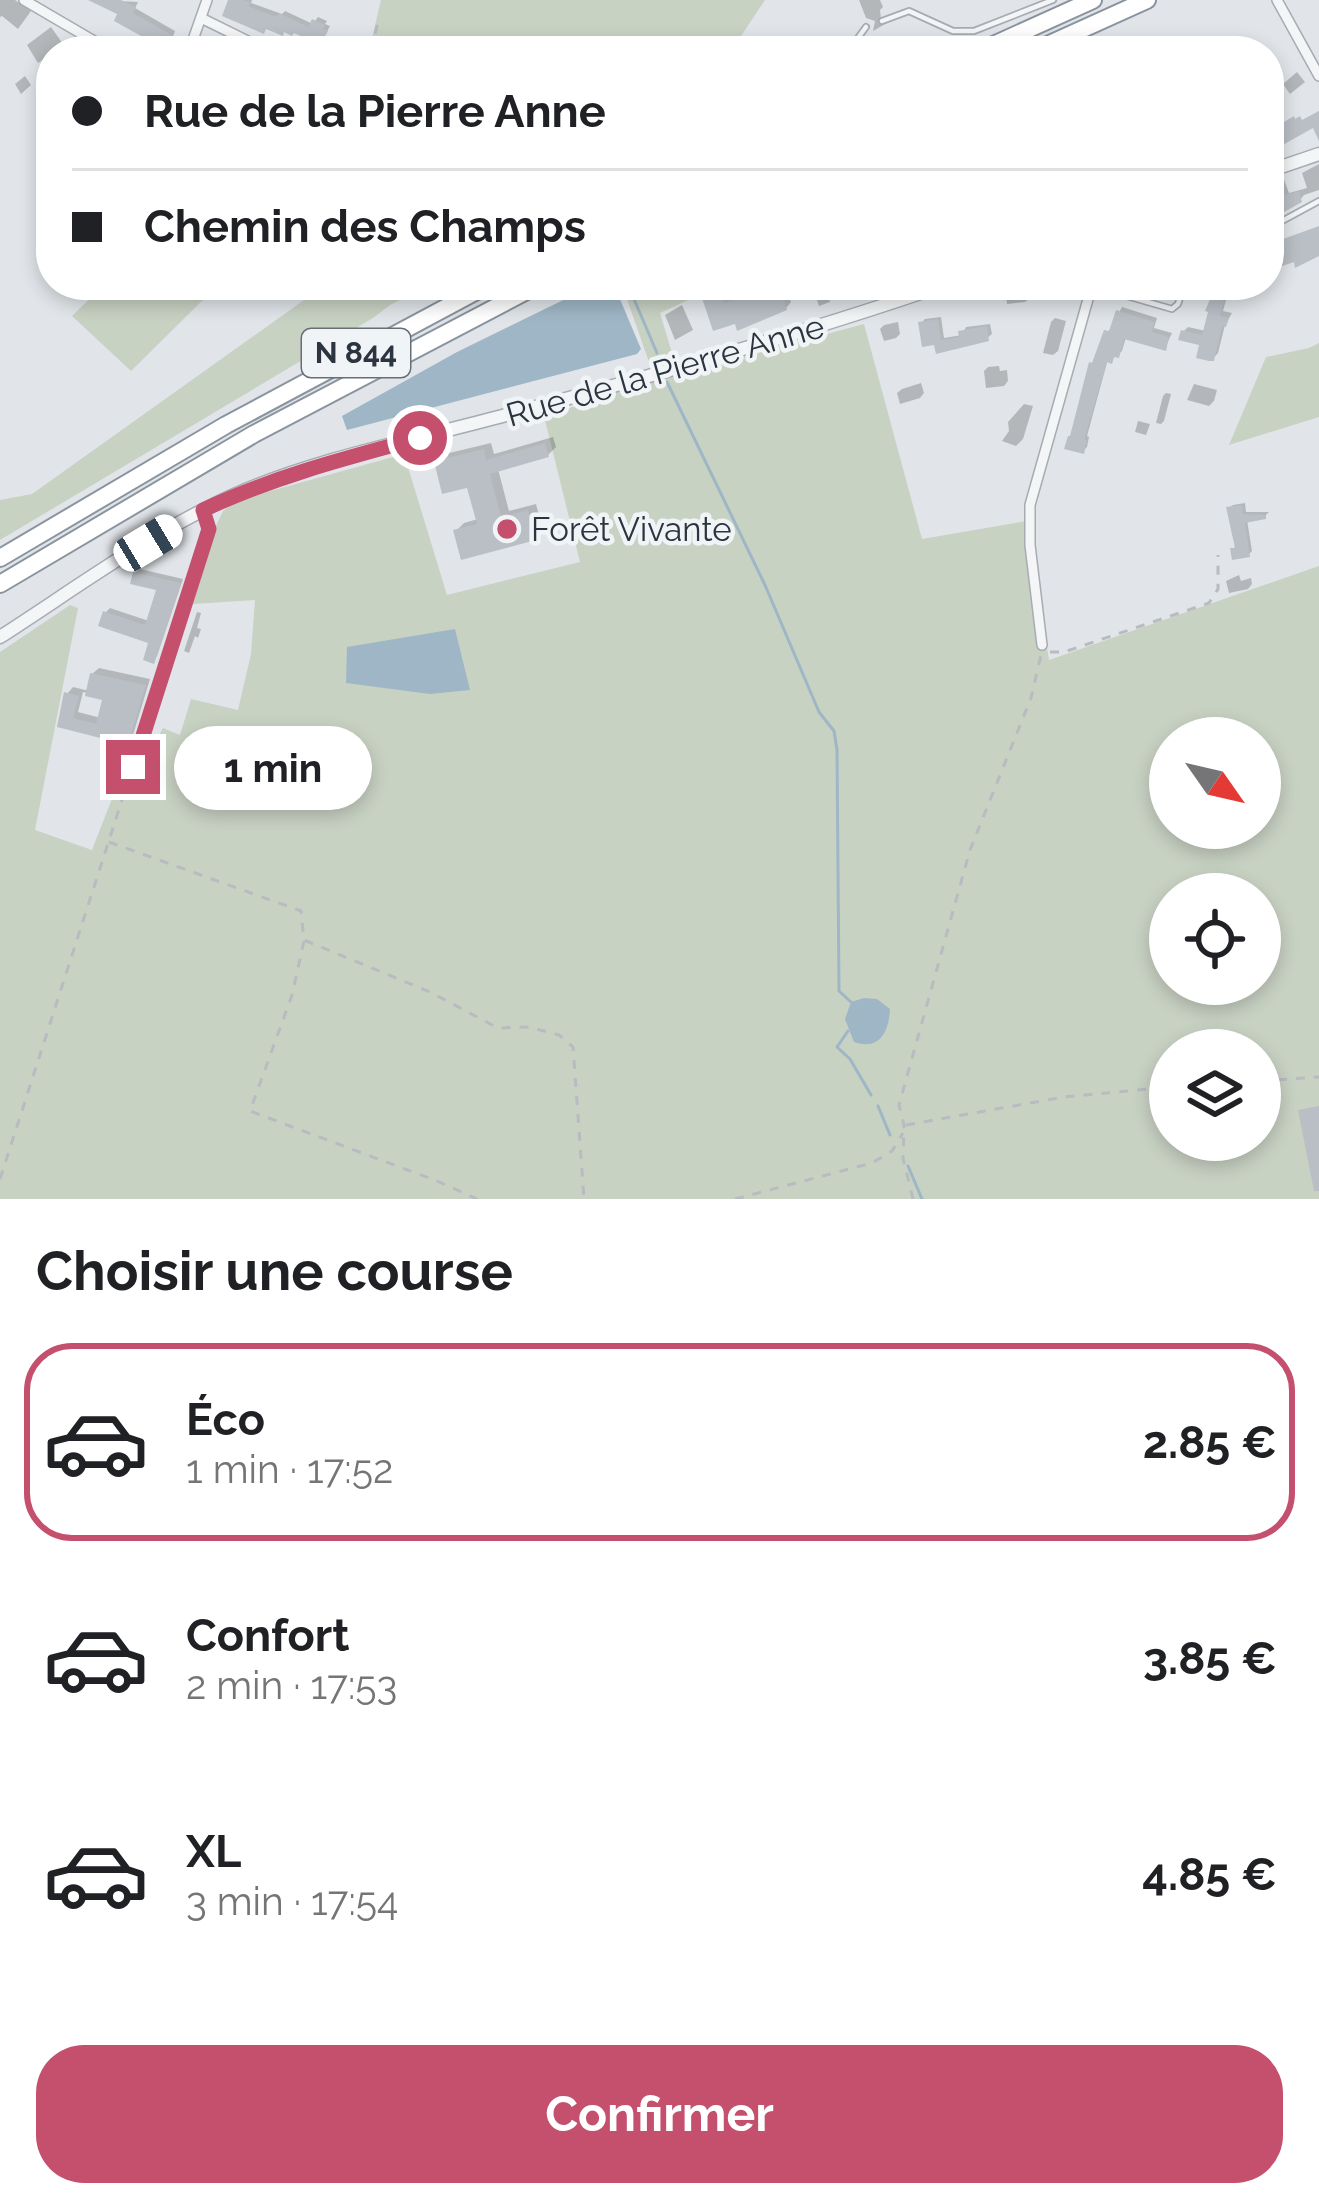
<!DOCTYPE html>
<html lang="fr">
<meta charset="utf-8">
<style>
body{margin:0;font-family:Raleway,sans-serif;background:#f6f6f6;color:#202124;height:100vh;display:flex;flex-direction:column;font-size:45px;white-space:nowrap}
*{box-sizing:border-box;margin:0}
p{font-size:39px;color:#757577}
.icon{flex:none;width:66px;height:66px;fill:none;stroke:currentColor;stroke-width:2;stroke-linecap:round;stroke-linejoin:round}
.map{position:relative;height:1199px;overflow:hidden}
.drawer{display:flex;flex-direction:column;background:#fff;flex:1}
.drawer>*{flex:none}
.guide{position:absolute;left:36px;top:36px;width:1248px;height:264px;border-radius:48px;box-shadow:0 6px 18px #0003;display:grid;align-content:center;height:264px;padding:0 36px;background:#fff}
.needle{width:78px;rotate:124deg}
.fabs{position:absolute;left:1149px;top:717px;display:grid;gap:24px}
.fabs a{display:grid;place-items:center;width:132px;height:132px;border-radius:50%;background:#fff;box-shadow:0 6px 18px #0003;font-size:60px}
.end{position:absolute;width:54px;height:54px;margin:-27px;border:15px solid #c4506e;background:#fff;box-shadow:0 0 0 6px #fff}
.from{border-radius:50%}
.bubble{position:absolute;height:84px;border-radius:42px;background:#fff;box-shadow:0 6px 18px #0003;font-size:39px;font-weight:700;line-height:84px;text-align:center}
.car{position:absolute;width:36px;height:72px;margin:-36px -18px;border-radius:15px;box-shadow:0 0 9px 3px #0007;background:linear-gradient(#fff 24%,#345 0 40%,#fff 0 76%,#345 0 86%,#fff 0)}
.guide b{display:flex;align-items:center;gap:42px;height:114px;font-size:45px}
.guide b+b{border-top:3px solid #e0e0e0}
.guide i{width:30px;height:30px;background:#202124}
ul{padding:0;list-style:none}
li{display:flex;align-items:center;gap:36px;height:198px;margin:0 24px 18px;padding:0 12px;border:6px solid transparent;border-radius:48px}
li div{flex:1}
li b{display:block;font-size:45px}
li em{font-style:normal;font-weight:700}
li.selected{border-color:#c4506e}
li>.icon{width:108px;height:108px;stroke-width:1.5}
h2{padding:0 36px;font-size:54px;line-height:144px}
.button{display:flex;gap:24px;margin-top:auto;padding:24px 36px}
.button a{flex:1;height:138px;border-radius:48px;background:#c4506e;color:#fff;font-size:48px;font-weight:700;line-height:138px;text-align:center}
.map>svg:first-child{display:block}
</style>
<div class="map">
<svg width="1319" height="1199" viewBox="0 0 1319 1199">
<rect width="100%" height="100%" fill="#e1e5e9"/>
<g fill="#c8d2c3" fill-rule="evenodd">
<polygon points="381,0 765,0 731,51 369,51"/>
<polygon points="104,285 218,285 131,371 72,316"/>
<polygon points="325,285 430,285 390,305 373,318 0,540 0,500 32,494"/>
<polygon points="622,285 721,285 660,313 672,353 649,362"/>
<path d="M 864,324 L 922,539 L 1026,521 L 1049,660 L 1319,566 L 1319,1199 L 0,1199 L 0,652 L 70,605 L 78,608 L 35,830 L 92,850 L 129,755 L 145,760 L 163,728 L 180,735 L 191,699 L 238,710 L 251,654 L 255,600 L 193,604 L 215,528 L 223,511 L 238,500 L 404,454 L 447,595 L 580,562 L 544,416 L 667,377 ZM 1170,738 L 1260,738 L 1260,828 L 1170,828 ZM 1170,894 L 1260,894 L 1260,984 L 1170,984 ZM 1170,1050 L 1260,1050 L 1260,1140 L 1170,1140 Z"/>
<polygon points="1319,343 1319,417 1229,445 1266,357 1309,348"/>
</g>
<g fill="#9fb6c6">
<polygon points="594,285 614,285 641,349 637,354 347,430 342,416 457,352"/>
<polygon points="455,629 470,690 430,694 346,683 347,647"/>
<path d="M 864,998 L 877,999 L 890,1009 C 889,1031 880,1051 854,1042 L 845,1019 L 851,1002 Z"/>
</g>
<g fill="#0003" fill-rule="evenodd">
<polygon points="0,0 15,0 31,11 18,29 2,16 0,17"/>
<polygon points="98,0 138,2 135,8 175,31 170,44"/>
<polygon points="231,0 252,0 251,3 282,14 285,11 313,24 318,17 327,21 325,24 330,26 324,37"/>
<polygon points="859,0 880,0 883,7 880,10 881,19 887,23 873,31 875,21 866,18"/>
<polygon points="51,27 68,51 51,51 51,67 46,58 38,63 27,45"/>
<polygon points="349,36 352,46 348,50 335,51 333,43 337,39"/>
<polygon points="86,41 100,51 78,51"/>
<polygon points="219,41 244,51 213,51"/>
<polygon points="1297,72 1305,82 1290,94 1283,84"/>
<polygon points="25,76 31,85 21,94 15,84"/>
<polygon points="1319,164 1319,190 1304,195 1300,200 1269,210 1270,183 1274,179 1283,177 1289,193 1307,188 1302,173"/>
<polygon points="776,285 806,285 801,290 788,294 791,302 786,308 739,326 705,296 710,291 725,286 729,300"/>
<polygon points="1043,285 1069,285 1046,294"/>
<polygon points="1154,285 1178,285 1171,297 1162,295 1164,288"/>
<polygon points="1219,285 1230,285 1223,311 1232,313 1225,325 1218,353 1213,358 1203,343 1183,332 1188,327 1206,331"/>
<polygon points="1028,287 1030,298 1025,302 1007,304 1006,294 1010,289"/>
<polygon points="828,295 830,302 819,306 817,300"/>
<polygon points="682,305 693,330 675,340 665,315"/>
<polygon points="1122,307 1157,318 1154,328 1172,333 1165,348 1126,337 1122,351 1111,360 1108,359 1087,436 1089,437 1087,447 1083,451 1092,363"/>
<polygon points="941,317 944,338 962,335 966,327 990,324 992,334 987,338 937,341 921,323 925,319"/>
<polygon points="1055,318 1066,321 1058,351 1053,355 1043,353 1051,322"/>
<polygon points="898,322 900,334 896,338 884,341 880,329 884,325"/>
<polygon points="999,366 1000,371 1007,370 1008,381 1004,386 986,388 984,371 988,367"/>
<polygon points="921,383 924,393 920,398 900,404 897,393 902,389"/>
<polygon points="1194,384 1217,390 1214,401 1209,406 1187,400"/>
<polygon points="1166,393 1171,394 1164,421 1161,424 1156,423 1163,396"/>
<polygon points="1024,404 1033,406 1023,439 1016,446 1002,441 1009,431 1008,422"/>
<polygon points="1138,421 1150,424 1146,435 1135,432"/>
<polygon points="553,437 556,447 548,455 498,469 509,511 536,504 543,530 535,538 456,531 464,523 478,519 469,485 437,462 445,454 491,443 494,454"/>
<polygon points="1245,503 1246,512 1269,512 1265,516 1247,520 1252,551 1248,555 1233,549 1237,545 1229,508 1233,505"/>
<polygon points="140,569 183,579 157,656 153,660 152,642 106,612 110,608 149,621 160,588 135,573"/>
<polygon points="1239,575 1241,581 1251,578 1252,584 1248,589 1229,593 1226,581"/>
<polygon points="197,612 201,613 197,628 201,629 198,638 195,636 189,653 184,651"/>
<path d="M 99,668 L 150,679 L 133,735 L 127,742 L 60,725 L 67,694 L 73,687 L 89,691 L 92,674 ZM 83,692 L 106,697 L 101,718 L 78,712 Z"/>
</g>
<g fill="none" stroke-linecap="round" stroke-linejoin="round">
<g stroke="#9fb6c6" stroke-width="3">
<polyline points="628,285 657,353"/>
<polyline points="667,382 765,585 819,712 834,731 837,750 839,991 851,1002"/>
<polyline points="848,1031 837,1047 850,1059 871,1095"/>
<polyline points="878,1106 890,1135"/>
<polyline points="908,1166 922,1199"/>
</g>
</g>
<g fill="#b9bfc5">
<polygon points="88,0 121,0 136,7 133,13 173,36 167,51 141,41 143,37 114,21 117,14"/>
<polygon points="228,0 243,0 250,2 249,7 277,17 279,13 308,27 312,19 325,25 323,29 328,31 320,45 294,33 292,36 284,32 283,36 266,29 264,34 222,16"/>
<polygon points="1319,111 1319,141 1313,128 1279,147 1271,134 1281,128 1279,125 1294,116 1295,119 1300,116 1302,120"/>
<polygon points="1280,178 1285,195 1299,191 1302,202 1277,216 1276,211 1269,214 1269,182"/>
<polygon points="1319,226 1319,256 1295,268 1294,262 1282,266 1280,260 1269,264 1269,244"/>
<polygon points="791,285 800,285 803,293 784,299 787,310 737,331 735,324 713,331 701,295 720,290 724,303 780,286 781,289"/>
<polygon points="1216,285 1228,285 1220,316 1229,318 1226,327 1222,326 1214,361 1209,361 1196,358 1199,345 1178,340 1181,330 1202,335 1208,312 1205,311"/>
<polygon points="1116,310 1155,322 1152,332 1169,337 1166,351 1124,339 1119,358 1114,357 1112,364 1107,362 1084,440 1087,440 1084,454 1064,449 1068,436 1070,436 1089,362 1092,363 1104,330 1109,331"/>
<polygon points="938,319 941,340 959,337 958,331 987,326 989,341 936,354 934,345 922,347 918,322"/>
<polygon points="545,443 549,457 490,474 501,517 528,510 536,540 461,560 453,530 477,524 467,488 442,494 434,461 484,449 486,460"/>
<polygon points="1242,505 1243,514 1266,515 1266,519 1245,523 1250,557 1232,560 1230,548 1235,548 1226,507"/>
<polygon points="133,572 181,583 154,664 143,660 148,643 98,626 103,611 145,625 156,590 130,584"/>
<polygon points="90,673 146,685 128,745 57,727 64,692 79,696 73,718 96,724 102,700 85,696"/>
<polygon points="1319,1106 1319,1191 1314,1191 1298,1110"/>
</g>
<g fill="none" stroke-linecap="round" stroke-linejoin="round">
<defs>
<g id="service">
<polyline points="882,21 909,11 953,31 974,31 1053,0"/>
<polyline points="830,51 855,42 866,27"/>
<polyline points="1269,228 1319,201"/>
<polyline points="1092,286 1172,309 1178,304 1184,285"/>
</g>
<g id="minor">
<polyline points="24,0 111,51"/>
<polyline points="1277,0 1319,76"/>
<polyline points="201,18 268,51"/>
<polyline points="189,51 207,0"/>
<polyline points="1042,645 1030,545 1030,505 1092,285"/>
<polyline points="133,767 209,529 203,510"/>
</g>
<g id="tertiary">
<polyline points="1269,171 1319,154"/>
<path d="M 0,637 C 76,588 152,532 234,495 C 317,458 418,439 506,415 C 653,376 799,335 944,285"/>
</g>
<g id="trunk">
<polyline points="980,51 1093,0"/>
<polyline points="1034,51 1147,0"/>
<polyline points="0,558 226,425 488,285"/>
<polyline points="0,584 254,434 538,285"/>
</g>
</defs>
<use href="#service" stroke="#a7acb3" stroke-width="8"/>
<use href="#minor" stroke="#a7acb3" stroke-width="12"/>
<use href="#tertiary" stroke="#a7acb3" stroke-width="15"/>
<use href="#trunk" stroke="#8a949e" stroke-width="20"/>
<g stroke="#b8bbc0" stroke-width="3" stroke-dasharray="9 9" stroke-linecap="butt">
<polyline points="371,51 378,22"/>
<polyline points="1050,652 1064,652 1209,603 1218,589 1218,555"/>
<polyline points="109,842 301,911 304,940 430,992 498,1028 529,1027 559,1035 573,1047 584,1199"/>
<polyline points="304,941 292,995 250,1111 437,1181 477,1199"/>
<polyline points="1260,1081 1319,1077"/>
<polyline points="906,1125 1064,1097 1170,1087"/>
<polyline points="0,1179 130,775"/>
<polyline points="735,1199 872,1163 892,1151 903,1133"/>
<polyline points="913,1199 903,1158 904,1125 899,1105 970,850 1031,698 1041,655"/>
</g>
<use href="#service" stroke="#f4f5f7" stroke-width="4.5"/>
<use href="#minor" stroke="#f4f5f7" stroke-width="9"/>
<use href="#tertiary" stroke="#f4f5f7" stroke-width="12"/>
<use href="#trunk" stroke="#fff" stroke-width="16"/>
</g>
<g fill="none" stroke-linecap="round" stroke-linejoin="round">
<path stroke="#c4506e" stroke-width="15" d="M 133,767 L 209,529 L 203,510 C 273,477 346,458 420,438"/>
</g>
<circle fill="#c4506e" stroke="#f1f4f6" stroke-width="4.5" cx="507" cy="529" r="12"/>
<g text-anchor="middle" stroke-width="9" stroke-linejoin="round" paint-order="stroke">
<rect fill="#f1f4f6" stroke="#666e76" stroke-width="3" x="302" y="329" width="108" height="48" rx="9"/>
<g font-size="30" font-weight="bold" fill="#2b343f">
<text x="356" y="363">N 844</text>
</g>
<g font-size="33" fill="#2b343f" stroke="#f1f4f6">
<text transform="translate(665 370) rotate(-16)" y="12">Rue de la Pierre Anne</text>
</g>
<g font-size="33" fill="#2b343f" stroke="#f1f4f6" text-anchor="start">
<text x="531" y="541">Forêt Vivante</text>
</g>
</g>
</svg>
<div class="fabs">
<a><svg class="needle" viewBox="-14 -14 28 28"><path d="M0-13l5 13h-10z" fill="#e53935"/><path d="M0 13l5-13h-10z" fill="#757577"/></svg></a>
<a><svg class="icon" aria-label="locate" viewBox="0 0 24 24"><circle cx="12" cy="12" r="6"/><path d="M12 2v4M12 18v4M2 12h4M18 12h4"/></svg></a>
<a><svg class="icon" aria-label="layers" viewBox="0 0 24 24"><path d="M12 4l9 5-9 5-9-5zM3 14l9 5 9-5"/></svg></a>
</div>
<i class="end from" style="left:420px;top:438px"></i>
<i class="end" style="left:133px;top:767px"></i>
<div class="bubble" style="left:174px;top:726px;width:198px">1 min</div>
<i class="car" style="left:148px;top:543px;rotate:59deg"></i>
<div class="guide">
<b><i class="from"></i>Rue de la Pierre Anne</b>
<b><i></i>Chemin des Champs</b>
</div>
</div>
<section class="drawer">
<h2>Choisir une course</h2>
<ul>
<li class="selected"><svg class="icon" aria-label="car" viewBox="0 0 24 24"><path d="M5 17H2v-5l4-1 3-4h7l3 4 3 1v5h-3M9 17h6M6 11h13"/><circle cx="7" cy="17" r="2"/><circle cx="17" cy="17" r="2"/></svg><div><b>Éco</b><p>1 min · 17:52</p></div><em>2.85 €</em></li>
<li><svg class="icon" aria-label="car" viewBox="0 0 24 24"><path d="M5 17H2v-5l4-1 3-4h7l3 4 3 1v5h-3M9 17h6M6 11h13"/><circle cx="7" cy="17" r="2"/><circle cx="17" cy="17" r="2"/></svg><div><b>Confort</b><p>2 min · 17:53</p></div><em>3.85 €</em></li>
<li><svg class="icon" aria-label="car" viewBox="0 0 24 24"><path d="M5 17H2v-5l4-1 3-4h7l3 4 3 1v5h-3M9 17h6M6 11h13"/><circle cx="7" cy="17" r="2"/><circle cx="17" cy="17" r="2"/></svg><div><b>XL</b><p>3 min · 17:54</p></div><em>4.85 €</em></li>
</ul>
<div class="button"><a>Confirmer</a></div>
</section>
